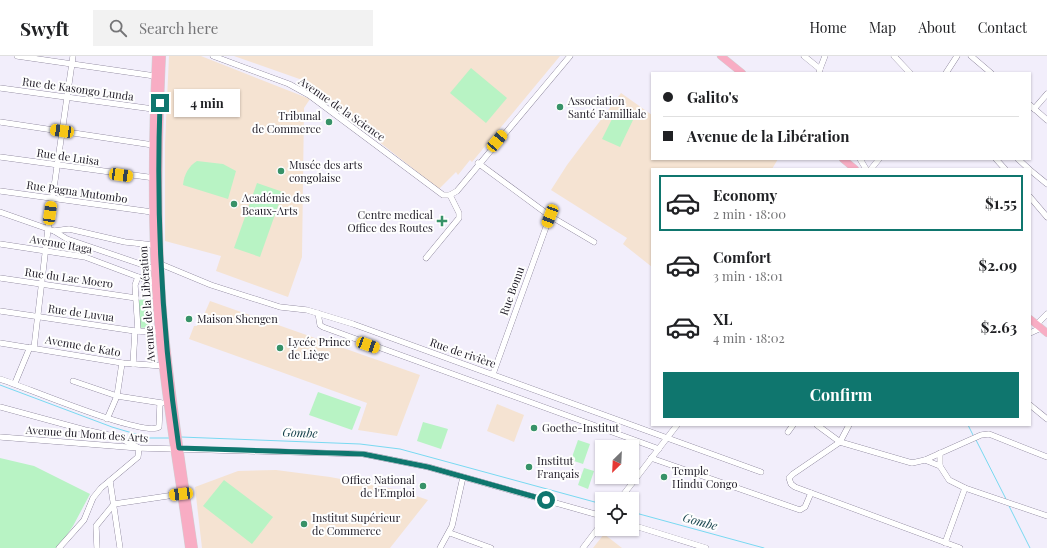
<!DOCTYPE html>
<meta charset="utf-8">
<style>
body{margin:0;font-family:"Playfair Display",serif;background:#f2f2f2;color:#202124;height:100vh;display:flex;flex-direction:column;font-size:15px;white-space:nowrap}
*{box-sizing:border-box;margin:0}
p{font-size:13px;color:#757577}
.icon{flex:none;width:22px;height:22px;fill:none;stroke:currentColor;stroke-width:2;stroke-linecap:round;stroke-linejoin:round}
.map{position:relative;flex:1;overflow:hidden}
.drawer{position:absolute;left:651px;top:112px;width:380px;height:258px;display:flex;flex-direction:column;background:#fff;border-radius:0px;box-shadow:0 1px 3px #0004}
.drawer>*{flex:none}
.top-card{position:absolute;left:651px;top:16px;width:380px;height:88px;border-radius:0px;box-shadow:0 1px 3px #0004;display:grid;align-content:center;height:88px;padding:0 12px;background:#fff}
.needle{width:26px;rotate:204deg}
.controls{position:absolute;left:595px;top:384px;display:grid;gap:8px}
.controls a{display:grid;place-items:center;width:44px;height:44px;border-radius:0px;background:#fff;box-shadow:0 1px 3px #0004;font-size:20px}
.end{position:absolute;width:18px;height:18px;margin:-9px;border:5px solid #0f766e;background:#fff;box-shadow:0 0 0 2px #fff}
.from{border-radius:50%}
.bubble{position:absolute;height:28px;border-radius:0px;background:#fff;box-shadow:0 1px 3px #0004;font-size:13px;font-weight:700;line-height:28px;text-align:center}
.car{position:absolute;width:12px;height:24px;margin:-12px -6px;border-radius:5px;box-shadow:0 0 3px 1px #0007;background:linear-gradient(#f5c518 24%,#345 0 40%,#f5c518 0 76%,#345 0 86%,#f5c518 0)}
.top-card b{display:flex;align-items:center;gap:14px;height:38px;font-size:15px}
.top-card b+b{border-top:1px solid #e0e0e0}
.top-card i{width:10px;height:10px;background:#202124}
ul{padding:7px 0 0;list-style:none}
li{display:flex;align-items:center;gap:12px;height:56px;margin:0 8px 6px;padding:0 4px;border:2px solid transparent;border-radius:0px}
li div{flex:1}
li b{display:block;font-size:15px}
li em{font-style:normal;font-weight:700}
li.current{border-color:#0f766e}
li>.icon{width:36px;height:36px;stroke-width:1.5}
.cta{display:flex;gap:8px;margin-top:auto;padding:8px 12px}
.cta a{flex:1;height:46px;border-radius:0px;background:#0f766e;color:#fff;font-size:16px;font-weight:700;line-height:46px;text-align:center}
header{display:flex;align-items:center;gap:24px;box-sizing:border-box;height:56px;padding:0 20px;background:#fff;border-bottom:1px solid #e0e0e0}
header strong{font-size:19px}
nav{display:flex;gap:22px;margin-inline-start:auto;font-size:14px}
.search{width:280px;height:36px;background:#f2f2f2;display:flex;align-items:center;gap:10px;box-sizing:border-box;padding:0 14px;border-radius:0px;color:#757577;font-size:15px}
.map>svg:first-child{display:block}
</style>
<header>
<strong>Swyft</strong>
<div class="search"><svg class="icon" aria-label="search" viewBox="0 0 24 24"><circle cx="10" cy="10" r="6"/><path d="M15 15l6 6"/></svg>Search here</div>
<nav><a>Home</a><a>Map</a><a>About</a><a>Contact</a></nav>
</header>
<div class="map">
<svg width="1047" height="492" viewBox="0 0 1047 492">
<rect width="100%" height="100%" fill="#f2eefb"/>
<g fill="#f5e3d2">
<polygon points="169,0 201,0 310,43 304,52 302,201 288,241 216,215 221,200 165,185 165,88"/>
<polygon points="234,0 560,0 472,106 470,104 458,119 456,116 439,133 308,30 308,26"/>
<polygon points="621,37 652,59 652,103 778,103 772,113 652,113 652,211 623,188 627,182 551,134 567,109"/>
<polygon points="210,245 420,319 397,380 358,374 367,347 189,283 194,270 197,270 200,260 203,261"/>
<polygon points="497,348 524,359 514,386 487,375"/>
<polygon points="276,414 330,421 399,434 428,444 390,492 202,492 195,431 238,415"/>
<polygon points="604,478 622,492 593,492"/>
</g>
<g fill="#b8f3c4">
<polygon points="471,12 507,42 486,67 450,37"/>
<polygon points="616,55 633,64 620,91 602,83"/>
<path d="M 197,105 L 223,108 L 236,115 L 228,143 L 183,129 C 184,118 189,110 197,105 Z"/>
<polygon points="257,127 283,136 260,201 234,192"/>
<polygon points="150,243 152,271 139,272 137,244"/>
<polygon points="318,336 361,351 352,374 309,359"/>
<polygon points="423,366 448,373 441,393 417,385"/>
<polygon points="578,384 590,388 583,408 571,404"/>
<polygon points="0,402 34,410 90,438 73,470 58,492 0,492"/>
<polygon points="584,412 594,415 588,433 578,429"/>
<polygon points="224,424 273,461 252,488 203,450"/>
</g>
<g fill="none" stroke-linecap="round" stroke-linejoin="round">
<g stroke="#79d9f1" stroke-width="1">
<polyline points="0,329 112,371 149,382 170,382"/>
<polyline points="968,369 973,379"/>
<polyline points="181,381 360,388 400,393 602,448"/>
<polyline points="976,384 1006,443"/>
<polyline points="1009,450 1030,492"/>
<polyline points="632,456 764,492"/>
</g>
<defs>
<g id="minor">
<polyline points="17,0 155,20"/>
<polyline points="213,0 289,28 309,39 443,139 450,139 457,135 570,0"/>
<polyline points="804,0 820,13 819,17"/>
<polyline points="894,0 910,17"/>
<polyline points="971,0 991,17"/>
<polyline points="820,13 825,0"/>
<polyline points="946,17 957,0"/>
<polyline points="0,32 153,53"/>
<polyline points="1030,49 1047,64"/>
<polyline points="1034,53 1047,38"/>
<polyline points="0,66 153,89"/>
<polyline points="0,101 155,122"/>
<polyline points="860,103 866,113"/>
<polyline points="996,103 1005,113"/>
<polyline points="1018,103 1029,113"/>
<polyline points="478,107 550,160 594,186"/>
<polyline points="871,113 879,103"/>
<polyline points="1030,114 1047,128"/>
<polyline points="0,135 152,156"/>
<polyline points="1030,141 1047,161"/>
<polyline points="0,156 54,175 67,183 155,213"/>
<polyline points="54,175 69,173 125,186 154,189"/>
<polyline points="0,188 85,201 157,228"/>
<polyline points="426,202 459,162 459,157 450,139"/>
<polyline points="158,207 211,229 280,251 307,254 353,268 761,416"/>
<polyline points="138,221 135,229 138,275"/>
<polyline points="0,222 136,242"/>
<polyline points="0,255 135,275 159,276"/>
<polyline points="318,257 320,269 323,271 659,393"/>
<polyline points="1037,268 1047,258"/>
<polyline points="1030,277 1041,272"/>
<polyline points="0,287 122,307 163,310"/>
<polyline points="34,292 48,173 73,0"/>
<polyline points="133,308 135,275"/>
<polyline points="493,318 550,160"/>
<path d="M 0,323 C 23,330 144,382 159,371 L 160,347"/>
<polyline points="73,325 117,340 162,347"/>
<polyline points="15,327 30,291"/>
<polyline points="1030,349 1047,363"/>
<polyline points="0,351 85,374 118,381 139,392 138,401 101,432 93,442 84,464 59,492"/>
<polyline points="107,363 117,340 122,307"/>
<polyline points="817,369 840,386 912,407 925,404 981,379 989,378 1047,401"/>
<polyline points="849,369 840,386 793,418 789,422 791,428 795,431 960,492"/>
<polyline points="788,376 793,369"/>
<polyline points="0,381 139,392 363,398 428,411 602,460"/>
<polyline points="940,397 940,410 949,424 965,432 1047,460"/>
<polyline points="651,402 800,454 805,451 811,437"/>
<polyline points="925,404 940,410"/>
<polyline points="110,425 120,492"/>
<polyline points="620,443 677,369"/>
<polyline points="632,469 706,492"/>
<polyline points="450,477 491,492"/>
<polyline points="945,487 965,432"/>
<polyline points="97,492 96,470 114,448 181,438"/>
<polyline points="440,492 452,470 463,421"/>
<polyline points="583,492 602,467"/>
</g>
<g id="major">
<path d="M 156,0 C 152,84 151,168 157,252 C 163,332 178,412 189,492"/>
<path d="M 162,0 C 158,89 156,178 164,267 C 171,342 183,417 194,492"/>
<polyline points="721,0 742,17"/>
<polyline points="843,103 855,113"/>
<polyline points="1030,263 1047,277"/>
</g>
</defs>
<use href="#minor" stroke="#6c637f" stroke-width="6"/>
<use href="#major" stroke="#d2d1d3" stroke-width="8"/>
<use href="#minor" stroke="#fff" stroke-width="5.5"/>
<use href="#major" stroke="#f8adc4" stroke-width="7"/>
</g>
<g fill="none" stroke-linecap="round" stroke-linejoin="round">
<path stroke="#0f766e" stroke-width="5" d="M 160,47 C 156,163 162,277 179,392 L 363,398 L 428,411 L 546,444"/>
</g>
<g fill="#379268" stroke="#fefefe" stroke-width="1.5">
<circle cx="560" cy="51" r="4"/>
<circle cx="329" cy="66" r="4"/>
<circle cx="281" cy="115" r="4"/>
<circle cx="234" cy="148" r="4"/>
<path d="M440 159h4v4h4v4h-4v4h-4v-4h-4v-4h4z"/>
<circle cx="189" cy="263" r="4"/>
<circle cx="280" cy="292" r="4"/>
<circle cx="534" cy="372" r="4"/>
<circle cx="529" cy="411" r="4"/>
<circle cx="664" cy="421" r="4"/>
<circle cx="423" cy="430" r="4"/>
<circle cx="304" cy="468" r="4"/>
</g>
<g text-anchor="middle" stroke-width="4" stroke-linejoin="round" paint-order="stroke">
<g font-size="11" fill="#1e1a25" stroke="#fefefe">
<text transform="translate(78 33) rotate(8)" y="4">Rue de Kasongo Lunda</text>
<text transform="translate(342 53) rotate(35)" y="4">Avenue de la Science</text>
<text transform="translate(68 101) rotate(8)" y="4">Rue de Luisa</text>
<text transform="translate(77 136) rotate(8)" y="4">Rue Pagna Mutombo</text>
<text transform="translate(61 188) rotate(10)" y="4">Avenue Itaga</text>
<text transform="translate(69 222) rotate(8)" y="4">Rue du Lac Moero</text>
<text transform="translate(512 235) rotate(-70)" y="4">Rue Bomu</text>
<text transform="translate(147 248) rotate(-94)" y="4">Avenue de la Libération</text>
<text transform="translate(81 257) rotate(8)" y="4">Rue de Luvua</text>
<text transform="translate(83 290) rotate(10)" y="4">Avenue de Kato</text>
<text transform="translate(463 297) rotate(19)" y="4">Rue de rivière</text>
<text transform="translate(87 378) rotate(4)" y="4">Avenue du Mont des Arts</text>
</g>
<g font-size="11" fill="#1e1a25" stroke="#fefefe" text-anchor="start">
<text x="568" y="49">Association<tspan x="568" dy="13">Santé Familliale</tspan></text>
<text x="321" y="64" text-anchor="end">Tribunal<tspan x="321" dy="13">de Commerce</tspan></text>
<text x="289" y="113">Musée des arts<tspan x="289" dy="13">congolaise</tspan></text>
<text x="242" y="146">Académie des<tspan x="242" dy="13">Beaux-Arts</tspan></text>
<text x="433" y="163" text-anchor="end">Centre medical<tspan x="433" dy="13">Office des Routes</tspan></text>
<text x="197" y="267">Maison Shengen</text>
<text x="288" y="290">Lycée Prince<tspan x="288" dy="13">de Liège</tspan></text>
<text x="542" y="376">Goethe-Institut</text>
<text x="537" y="409">Institut<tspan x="537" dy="13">Français</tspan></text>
<text x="672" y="419">Temple<tspan x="672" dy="13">Hindu Congo</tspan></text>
<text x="415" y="428" text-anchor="end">Office National<tspan x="415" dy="13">de l'Emploi</tspan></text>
<text x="312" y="466">Institut Supérieur<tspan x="312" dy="13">de Commerce</tspan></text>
</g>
<g font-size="12" font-style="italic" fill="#113e48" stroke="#fefefe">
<text transform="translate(300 377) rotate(2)" y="4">Gombe</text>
<text transform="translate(700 466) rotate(15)" y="4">Gombe</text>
</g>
</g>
</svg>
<div class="controls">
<a><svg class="needle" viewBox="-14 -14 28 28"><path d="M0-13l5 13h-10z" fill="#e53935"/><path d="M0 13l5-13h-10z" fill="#757577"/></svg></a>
<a><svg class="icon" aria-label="locate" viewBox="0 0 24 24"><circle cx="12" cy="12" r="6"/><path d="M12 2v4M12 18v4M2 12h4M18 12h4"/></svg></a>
</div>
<i class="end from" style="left:546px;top:444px"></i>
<i class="end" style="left:160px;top:47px"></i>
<div class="bubble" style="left:174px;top:33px;width:66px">4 min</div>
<i class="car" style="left:62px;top:75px;rotate:278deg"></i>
<i class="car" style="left:497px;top:85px;rotate:40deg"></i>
<i class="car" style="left:121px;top:119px;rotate:98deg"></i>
<i class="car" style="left:50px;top:157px;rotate:8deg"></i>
<i class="car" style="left:550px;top:160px;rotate:201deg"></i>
<i class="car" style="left:368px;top:289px;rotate:110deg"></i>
<i class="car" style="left:181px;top:438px;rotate:263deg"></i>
<div class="top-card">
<b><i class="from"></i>Galito's</b>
<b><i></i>Avenue de la Libération</b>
</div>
<section class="drawer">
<ul>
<li class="current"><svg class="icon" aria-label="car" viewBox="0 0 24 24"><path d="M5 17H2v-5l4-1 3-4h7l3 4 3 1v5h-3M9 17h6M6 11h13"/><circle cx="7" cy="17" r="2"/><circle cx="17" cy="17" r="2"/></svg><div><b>Economy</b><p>2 min · 18:00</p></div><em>$1.55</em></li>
<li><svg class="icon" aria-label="car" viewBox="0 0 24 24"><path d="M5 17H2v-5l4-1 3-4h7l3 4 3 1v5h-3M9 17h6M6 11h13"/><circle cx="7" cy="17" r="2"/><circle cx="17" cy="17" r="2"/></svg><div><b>Comfort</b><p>3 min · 18:01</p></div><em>$2.09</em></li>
<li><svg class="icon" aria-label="car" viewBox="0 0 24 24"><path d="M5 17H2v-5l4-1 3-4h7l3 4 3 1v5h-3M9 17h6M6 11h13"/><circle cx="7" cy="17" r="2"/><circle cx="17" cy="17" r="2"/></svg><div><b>XL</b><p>4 min · 18:02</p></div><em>$2.63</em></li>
</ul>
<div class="cta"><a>Confirm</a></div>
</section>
</div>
